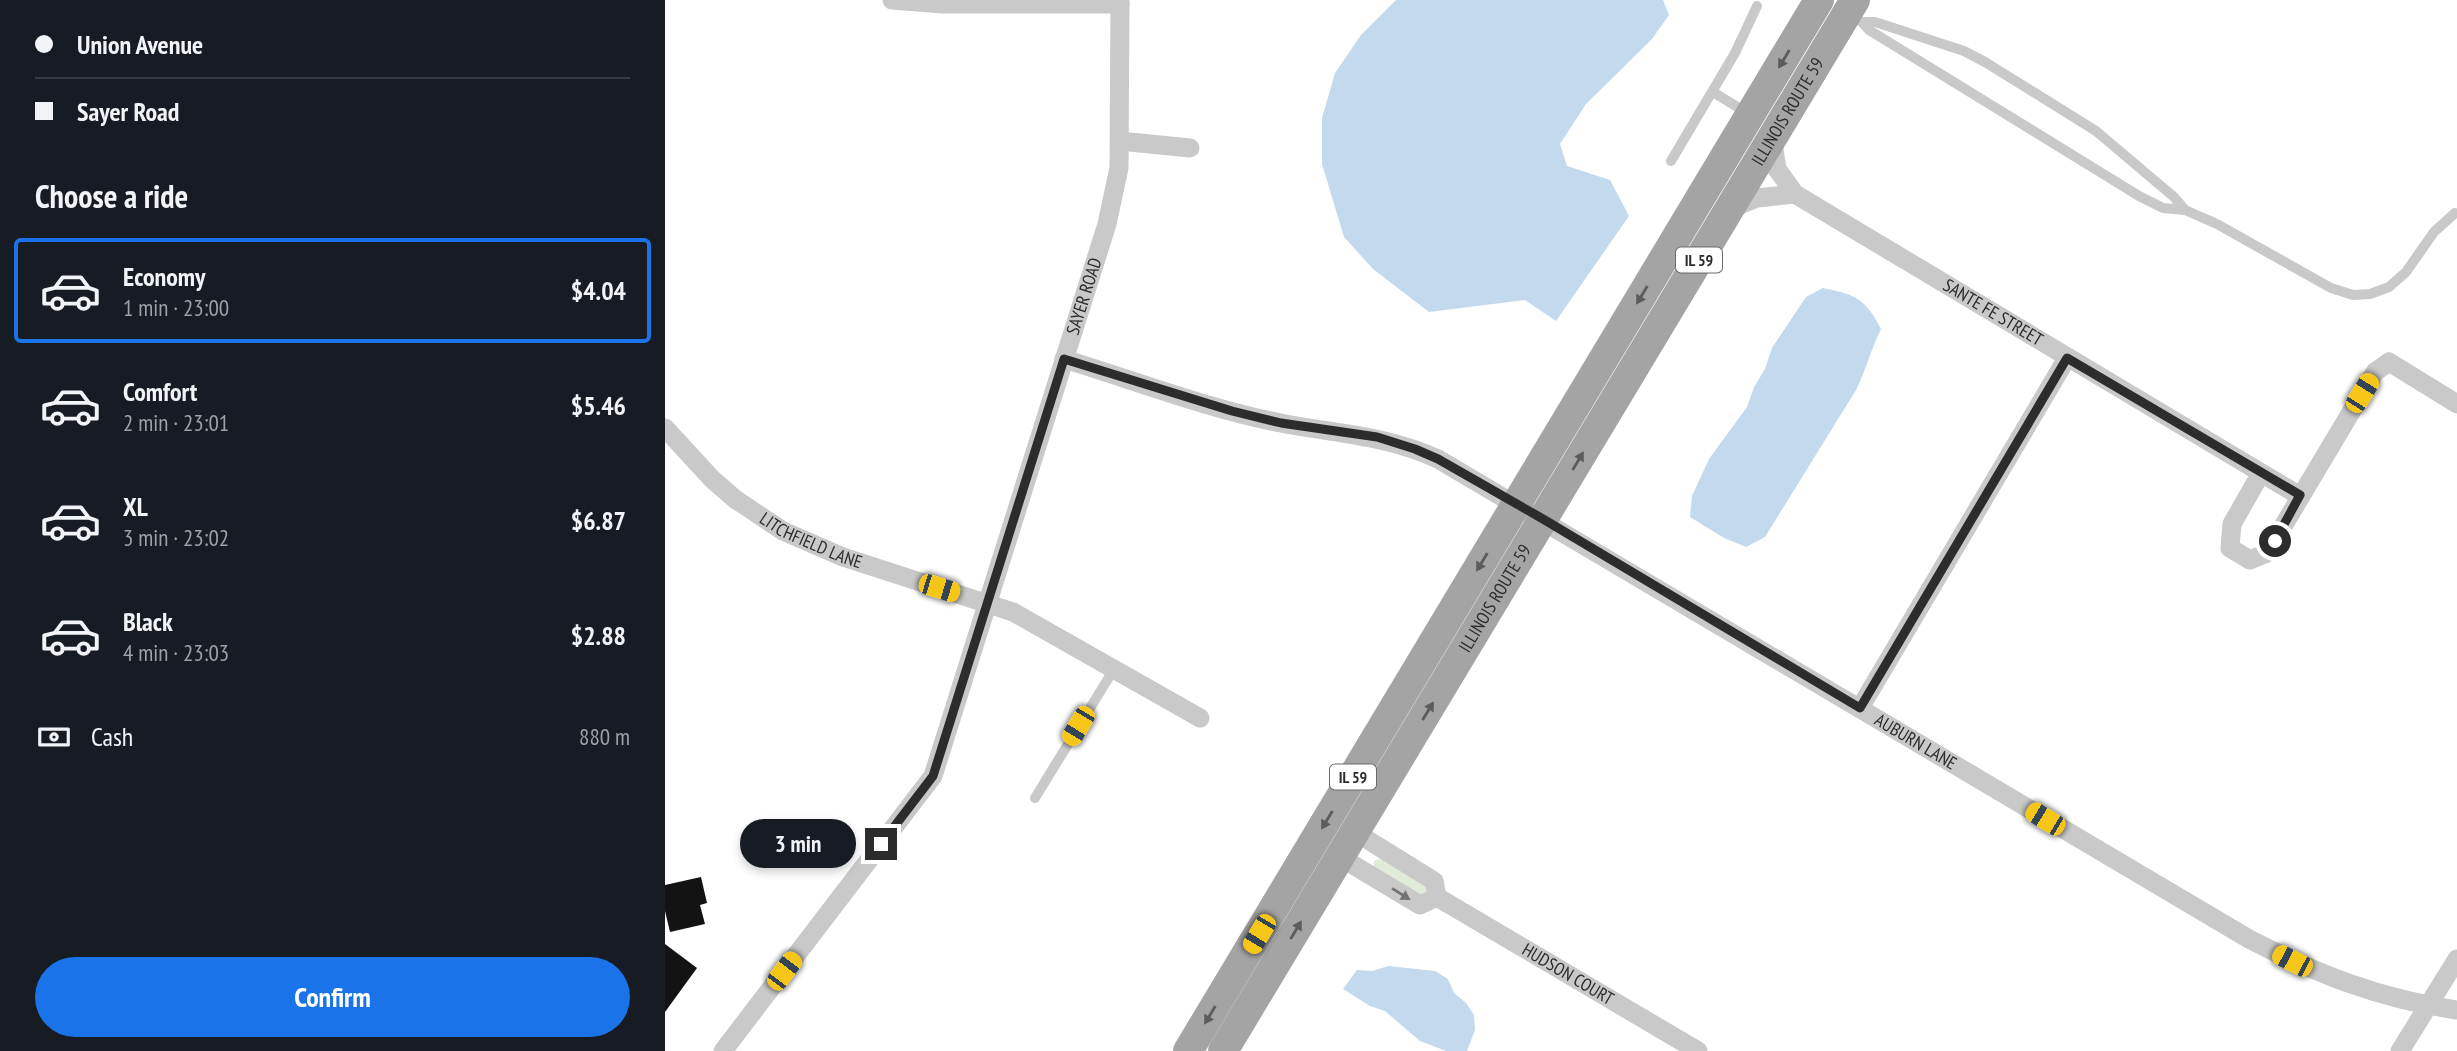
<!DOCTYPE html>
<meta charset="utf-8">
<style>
body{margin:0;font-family:"PT Sans Narrow",sans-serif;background:#242831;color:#f1f3f6;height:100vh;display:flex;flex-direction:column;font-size:26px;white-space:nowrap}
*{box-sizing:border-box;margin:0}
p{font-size:23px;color:#9ea1a6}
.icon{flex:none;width:38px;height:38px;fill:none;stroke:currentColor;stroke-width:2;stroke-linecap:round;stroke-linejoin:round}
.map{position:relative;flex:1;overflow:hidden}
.details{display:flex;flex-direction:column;background:#171b24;width:665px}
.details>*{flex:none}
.banner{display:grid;align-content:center;height:154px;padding:0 35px;background:#171b24}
.end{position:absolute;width:32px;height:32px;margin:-16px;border:9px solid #2c2c2c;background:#fff;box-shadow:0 0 0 4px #fff}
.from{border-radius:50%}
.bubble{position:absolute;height:49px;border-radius:24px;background:#171b24;box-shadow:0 4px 10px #0003;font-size:23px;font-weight:800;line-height:49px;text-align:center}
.car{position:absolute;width:21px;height:42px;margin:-21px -10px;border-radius:9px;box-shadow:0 0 5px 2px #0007;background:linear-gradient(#f5c518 24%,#345 0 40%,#f5c518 0 76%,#345 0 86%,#f5c518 0)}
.banner b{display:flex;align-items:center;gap:24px;height:66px;font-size:26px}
.banner b+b{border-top:2px solid #363941}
.banner i{width:18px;height:18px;background:#f1f3f6}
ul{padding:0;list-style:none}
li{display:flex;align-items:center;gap:21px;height:105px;margin:0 14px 10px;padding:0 21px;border:4px solid transparent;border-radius:7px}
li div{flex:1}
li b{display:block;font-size:26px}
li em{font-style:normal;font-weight:800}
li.active{border-color:#1a73e8}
li>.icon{width:63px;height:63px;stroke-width:1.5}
h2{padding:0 35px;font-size:32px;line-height:84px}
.pay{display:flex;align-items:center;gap:18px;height:77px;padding:0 35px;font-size:26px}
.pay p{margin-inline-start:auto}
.action{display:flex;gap:14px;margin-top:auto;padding:14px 35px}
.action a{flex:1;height:80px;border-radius:42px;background:#1a73e8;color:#fff;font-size:28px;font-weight:800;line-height:80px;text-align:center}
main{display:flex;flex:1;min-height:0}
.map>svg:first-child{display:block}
</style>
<main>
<section class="details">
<div class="banner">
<b><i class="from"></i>Union Avenue</b>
<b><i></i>Sayer Road</b>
</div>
<h2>Choose a ride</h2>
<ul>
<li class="active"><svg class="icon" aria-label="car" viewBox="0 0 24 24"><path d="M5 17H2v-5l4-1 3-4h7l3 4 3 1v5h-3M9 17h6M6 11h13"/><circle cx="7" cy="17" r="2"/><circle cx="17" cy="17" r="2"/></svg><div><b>Economy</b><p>1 min · 23:00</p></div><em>$4.04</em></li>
<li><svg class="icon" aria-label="car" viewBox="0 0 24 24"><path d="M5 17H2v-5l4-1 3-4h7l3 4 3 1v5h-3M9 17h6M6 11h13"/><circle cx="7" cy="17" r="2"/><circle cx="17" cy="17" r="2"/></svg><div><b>Comfort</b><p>2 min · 23:01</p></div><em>$5.46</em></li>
<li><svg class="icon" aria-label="car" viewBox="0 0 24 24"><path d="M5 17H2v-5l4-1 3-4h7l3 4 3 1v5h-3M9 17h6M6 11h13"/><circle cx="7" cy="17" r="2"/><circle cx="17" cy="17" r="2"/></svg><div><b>XL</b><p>3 min · 23:02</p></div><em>$6.87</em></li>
<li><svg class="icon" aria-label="car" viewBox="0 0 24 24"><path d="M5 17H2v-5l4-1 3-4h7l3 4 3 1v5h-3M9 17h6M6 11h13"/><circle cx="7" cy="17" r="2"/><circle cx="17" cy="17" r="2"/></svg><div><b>Black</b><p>4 min · 23:03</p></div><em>$2.88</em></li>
</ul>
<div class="pay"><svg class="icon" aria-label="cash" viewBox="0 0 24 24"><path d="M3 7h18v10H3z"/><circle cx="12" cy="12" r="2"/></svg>Cash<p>880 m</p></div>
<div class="action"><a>Confirm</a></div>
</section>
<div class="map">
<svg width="1792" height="1051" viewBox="0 0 1792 1051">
<rect width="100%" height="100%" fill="#fff"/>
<polygon fill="#e1ecd8" points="716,858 761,885 761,892 756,896 709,868 709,861"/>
<g fill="#c2d9ee">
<polygon points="731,0 998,0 1004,15 987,39 921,104 895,144 902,166 945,180 964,216 891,321 860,300 764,312 708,269 679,237 657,164 657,118 670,73 696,35"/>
<path d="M 1158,288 C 1191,295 1200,298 1216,329 C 1206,349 1201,370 1191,390 L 1100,537 L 1081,547 L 1059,538 L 1025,517 L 1027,496 L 1044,459 L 1082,407 L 1089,387 L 1100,369 L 1107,348 L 1141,297 Z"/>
<polygon points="723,966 770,971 783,979 789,993 801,1003 809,1015 810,1030 802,1051 781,1051 755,1041 720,1011 705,1006 678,989 692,970 708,971"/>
</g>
<g fill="#131313">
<polygon points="36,877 42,903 35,905 40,924 5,932 0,911 0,885"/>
<polygon points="0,944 32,968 0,1012"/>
</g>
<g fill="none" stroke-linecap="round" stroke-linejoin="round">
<g stroke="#c9c9c9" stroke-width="10">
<polyline points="1185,15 1197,22 1210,22 1299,51 1320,62 1431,131 1509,197 1520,210 1552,224 1666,288 1688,295 1705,294 1724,287 1741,272 1769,232 1790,213"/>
<polyline points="1197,22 1204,30 1474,196 1498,208 1520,210"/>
<polyline points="1048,92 1082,113"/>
<polyline points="1006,161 1070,53 1092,6"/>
<polyline points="370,798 449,669"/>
</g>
<g stroke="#c9c9c9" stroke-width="19">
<polyline points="227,0 278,4 455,4"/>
<path id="s1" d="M 1107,137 L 1112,169 L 1130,194 L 1635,496"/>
<polyline points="455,141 525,148"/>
<polyline points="1065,209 1092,198 1130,194"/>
<path id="s2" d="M 399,359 C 471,381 543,409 616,423 C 672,434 720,435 773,459 L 1584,939 C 1652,974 1715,999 1792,1010"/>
<path id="s3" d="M 0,428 L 47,479 L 70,499 L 118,531 L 178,557 L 348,612 L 535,718"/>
<polyline points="1596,473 1567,524 1565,548 1585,560 1602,553 1710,372 1724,362 1792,404"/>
<polyline points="1195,708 1402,358"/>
<polyline points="690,832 769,881 772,897"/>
<polyline points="675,857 755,905 772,897"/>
<path id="s4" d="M 772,897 L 1033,1051"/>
<path id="s5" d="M 58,1051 L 268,776 L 442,224 L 454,168 L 455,0"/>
<polyline points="1735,1051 1792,959"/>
</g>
<g stroke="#a4a4a4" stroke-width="30">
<polyline points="523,1051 1154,0"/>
<path id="s6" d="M 558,1051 L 1190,0"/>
</g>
</g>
<defs><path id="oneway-solid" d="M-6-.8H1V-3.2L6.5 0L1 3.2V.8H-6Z" transform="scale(1.75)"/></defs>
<g fill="#5c5c5c">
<use href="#oneway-solid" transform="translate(1119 59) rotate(121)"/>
<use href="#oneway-solid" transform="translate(977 295) rotate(121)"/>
<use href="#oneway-solid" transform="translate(913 461) rotate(-59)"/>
<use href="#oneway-solid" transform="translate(817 562) rotate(121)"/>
<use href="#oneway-solid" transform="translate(763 711) rotate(-59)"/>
<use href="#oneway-solid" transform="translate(662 820) rotate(121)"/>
<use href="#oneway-solid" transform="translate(631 930) rotate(-59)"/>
<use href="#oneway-solid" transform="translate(545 1015) rotate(121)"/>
</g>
<use fill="#737373" href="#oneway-solid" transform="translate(736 894) rotate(32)"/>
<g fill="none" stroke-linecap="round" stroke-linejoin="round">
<polyline stroke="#2c2c2c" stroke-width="9" points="216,844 268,776 399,359 567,411 616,423 712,437 750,449 773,459 878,519 1195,708 1402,358 1635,495 1610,541"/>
</g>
<g text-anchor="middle" stroke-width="7" stroke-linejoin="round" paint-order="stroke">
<g fill="#fff" stroke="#6b6b6b" stroke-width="2">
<rect x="1011" y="247.5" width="46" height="25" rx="5"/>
<rect x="665" y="764.5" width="46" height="25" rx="5"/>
</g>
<g font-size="16" font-weight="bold" fill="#2c2c2c">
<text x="1034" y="266">IL 59</text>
<text x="688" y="783">IL 59</text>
</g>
<g font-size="18" fill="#2c2c2c" stroke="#fff">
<text dy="6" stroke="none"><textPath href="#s6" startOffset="1096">ILLINOIS ROUTE 59</textPath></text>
<text dy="6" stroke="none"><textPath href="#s5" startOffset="849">SAYER ROAD</textPath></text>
<text dy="6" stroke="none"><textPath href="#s1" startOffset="294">SANTE FE STREET</textPath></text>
<text dy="6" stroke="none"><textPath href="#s3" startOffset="187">LITCHFIELD LANE</textPath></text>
<text dy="6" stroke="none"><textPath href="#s6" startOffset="528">ILLINOIS ROUTE 59</textPath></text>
<text dy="6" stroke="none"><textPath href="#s2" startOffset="943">AUBURN LANE</textPath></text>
<text dy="6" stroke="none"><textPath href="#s4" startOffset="152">HUDSON COURT</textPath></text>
</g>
</g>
</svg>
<i class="end from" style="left:1610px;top:541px"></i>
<i class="end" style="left:216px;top:844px"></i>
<div class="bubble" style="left:75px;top:819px;width:116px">3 min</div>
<i class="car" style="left:1697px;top:393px;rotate:32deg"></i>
<i class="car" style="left:274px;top:588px;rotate:107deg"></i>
<i class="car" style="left:413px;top:726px;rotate:211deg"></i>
<i class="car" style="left:1380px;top:819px;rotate:301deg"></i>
<i class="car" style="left:594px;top:934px;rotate:211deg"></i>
<i class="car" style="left:1627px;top:961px;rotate:297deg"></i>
<i class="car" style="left:119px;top:971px;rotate:37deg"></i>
</div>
</main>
